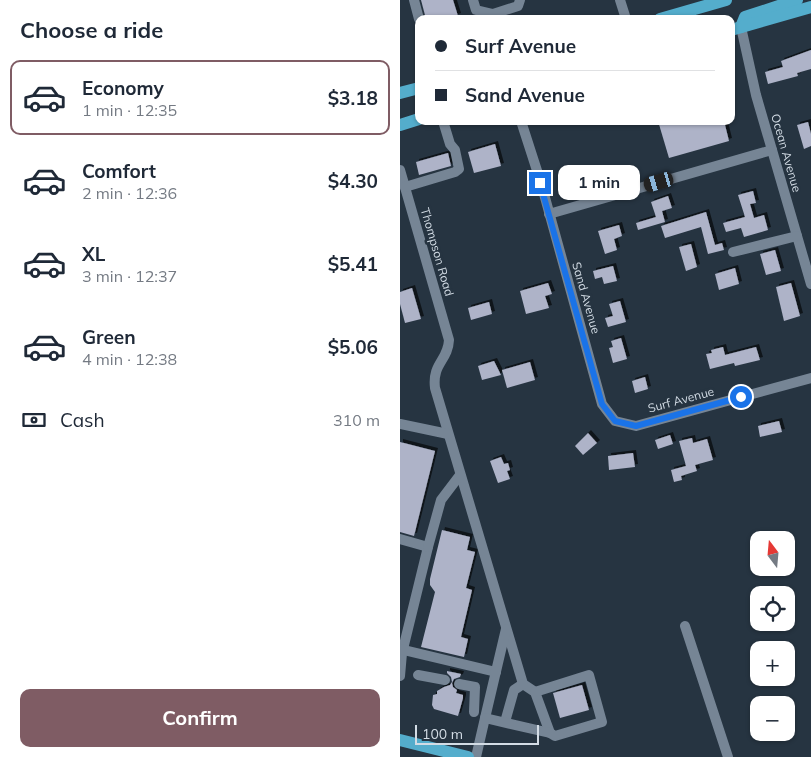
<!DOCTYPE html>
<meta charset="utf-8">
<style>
body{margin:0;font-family:Mulish,sans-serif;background:#f6f6f7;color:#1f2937;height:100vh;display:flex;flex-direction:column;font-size:19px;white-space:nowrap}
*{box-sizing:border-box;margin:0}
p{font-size:16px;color:#747a83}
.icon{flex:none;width:28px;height:28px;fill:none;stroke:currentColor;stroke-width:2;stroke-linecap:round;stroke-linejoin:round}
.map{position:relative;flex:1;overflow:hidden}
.details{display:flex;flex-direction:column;background:#fff;width:400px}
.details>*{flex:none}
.banner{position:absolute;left:15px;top:15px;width:320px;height:110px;border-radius:10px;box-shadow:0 1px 4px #0004;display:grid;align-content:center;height:110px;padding:0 20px;background:#fff}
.needle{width:32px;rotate:344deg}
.tools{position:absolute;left:350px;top:531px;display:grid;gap:10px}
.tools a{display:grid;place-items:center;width:45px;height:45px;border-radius:10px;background:#fff;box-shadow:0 1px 4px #0004;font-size:25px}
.scale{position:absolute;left:15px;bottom:12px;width:124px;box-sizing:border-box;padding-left:5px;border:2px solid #d3dce5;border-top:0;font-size:14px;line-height:18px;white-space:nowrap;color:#d3dce5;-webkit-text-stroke:4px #263441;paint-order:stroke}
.end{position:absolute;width:22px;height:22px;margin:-11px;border:6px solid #1a73e8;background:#fff;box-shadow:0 0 0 2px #fff}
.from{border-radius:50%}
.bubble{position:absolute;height:35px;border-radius:10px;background:#fff;box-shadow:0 1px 4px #0004;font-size:16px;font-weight:700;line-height:35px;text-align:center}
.car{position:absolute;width:15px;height:30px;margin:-15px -8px;border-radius:6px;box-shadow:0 0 4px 1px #0007;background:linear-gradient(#222 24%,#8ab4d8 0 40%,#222 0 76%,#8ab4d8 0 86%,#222 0)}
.banner b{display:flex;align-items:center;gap:18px;height:48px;font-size:19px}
.banner b+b{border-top:1px solid #e0e1e3}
.banner i{width:12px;height:12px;background:#1f2937}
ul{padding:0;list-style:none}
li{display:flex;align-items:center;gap:15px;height:75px;margin:0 10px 8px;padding:0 10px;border:2px solid transparent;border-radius:10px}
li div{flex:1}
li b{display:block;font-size:19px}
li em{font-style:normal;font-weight:700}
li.active{border-color:#7f5c64}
li>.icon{width:45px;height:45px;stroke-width:1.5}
h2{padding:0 20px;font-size:22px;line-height:60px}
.pay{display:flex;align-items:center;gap:12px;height:55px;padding:0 20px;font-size:19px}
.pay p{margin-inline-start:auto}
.cta{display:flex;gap:10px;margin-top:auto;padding:10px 20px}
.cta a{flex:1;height:58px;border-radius:10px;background:#7f5c64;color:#fff;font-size:20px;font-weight:700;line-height:58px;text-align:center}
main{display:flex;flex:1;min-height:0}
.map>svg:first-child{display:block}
</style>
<main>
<section class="details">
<h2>Choose a ride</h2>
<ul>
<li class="active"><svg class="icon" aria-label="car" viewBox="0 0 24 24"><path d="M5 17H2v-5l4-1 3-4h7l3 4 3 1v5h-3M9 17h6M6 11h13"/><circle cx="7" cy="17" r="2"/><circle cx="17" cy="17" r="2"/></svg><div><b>Economy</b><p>1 min · 12:35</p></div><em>$3.18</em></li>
<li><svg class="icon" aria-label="car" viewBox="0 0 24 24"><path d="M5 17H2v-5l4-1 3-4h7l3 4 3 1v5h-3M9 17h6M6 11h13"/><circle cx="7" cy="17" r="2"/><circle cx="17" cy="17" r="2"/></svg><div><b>Comfort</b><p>2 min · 12:36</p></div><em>$4.30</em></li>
<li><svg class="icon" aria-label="car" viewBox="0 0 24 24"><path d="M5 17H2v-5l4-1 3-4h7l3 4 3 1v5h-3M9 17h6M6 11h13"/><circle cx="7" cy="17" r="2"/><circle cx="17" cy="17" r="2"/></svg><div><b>XL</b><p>3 min · 12:37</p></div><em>$5.41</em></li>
<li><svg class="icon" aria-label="car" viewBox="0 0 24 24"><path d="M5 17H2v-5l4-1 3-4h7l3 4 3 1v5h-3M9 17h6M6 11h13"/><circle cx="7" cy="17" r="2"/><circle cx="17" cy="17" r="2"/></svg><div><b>Green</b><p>4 min · 12:38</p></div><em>$5.06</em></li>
</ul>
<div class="pay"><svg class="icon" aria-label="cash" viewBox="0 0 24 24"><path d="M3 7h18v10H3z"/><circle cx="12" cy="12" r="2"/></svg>Cash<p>310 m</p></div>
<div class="cta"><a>Confirm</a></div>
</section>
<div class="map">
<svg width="411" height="757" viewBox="0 0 411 757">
<defs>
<filter id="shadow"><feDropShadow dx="3" dy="-3" stdDeviation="0" flood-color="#0009"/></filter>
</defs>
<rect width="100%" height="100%" fill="#263441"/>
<g fill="#aeb3c8" filter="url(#shadow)">
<polygon points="21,0 53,0 58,16 50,19 26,19"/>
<polygon points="411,50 411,69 397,73 398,76 368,84 365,72 383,67 381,61"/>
<polygon points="258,121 324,121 329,141 269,158"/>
<polygon points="408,122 411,134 411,146 404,149 397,125"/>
<polygon points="95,144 101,166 74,173 68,152"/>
<polygon points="48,153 51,166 19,175 16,162"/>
<polygon points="353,191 356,203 350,204 354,218 364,215 368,230 344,237 341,228 326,232 323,223 345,217 338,195"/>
<polygon points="268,196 272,208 262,211 265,222 238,230 236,223 256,217 251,202"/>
<polygon points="306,212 315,245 322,243 324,250 308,254 301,227 265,238 261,226"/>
<polygon points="219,225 222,236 214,239 217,250 205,254 198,231"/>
<polygon points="291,244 297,267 286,271 279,247"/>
<polygon points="375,250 381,271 366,275 360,254"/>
<polygon points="213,266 217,281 204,284 202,277 195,279 193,271"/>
<polygon points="335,268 339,284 319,290 315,274"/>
<polygon points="148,283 152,294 145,296 149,308 126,314 120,291"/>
<polygon points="391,283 400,316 384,321 376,287"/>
<polygon points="12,288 21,319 5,323 0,304 0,292"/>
<polygon points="220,301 226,322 208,327 205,318 213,316 209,304"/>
<polygon points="89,302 92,314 71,320 68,308"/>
<polygon points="221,338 227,359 213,363 209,348 213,347 211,341"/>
<polygon points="323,347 325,355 356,347 360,360 335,366 334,363 310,369 306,354 312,353 311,350"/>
<polygon points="94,361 101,375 82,380 78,366"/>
<polygon points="130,362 135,380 107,388 102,370"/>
<polygon points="245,377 248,389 235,393 232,381"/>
<polygon points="379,421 382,432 360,437 358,426"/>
<polygon points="188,433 197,443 183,455 175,446"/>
<polygon points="270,435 273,444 258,449 255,440"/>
<polygon points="292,438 293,443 307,439 313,460 295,465 297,471 281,476 282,480 274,482 271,470 286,466 279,441"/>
<polygon points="0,442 35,451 14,536 0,532"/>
<polygon points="233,453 235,467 209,470 208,456"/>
<polygon points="101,457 104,464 108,463 110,470 107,471 110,479 98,483 90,461"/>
<polygon points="42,530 70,537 67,550 75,552 66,588 72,590 61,637 68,639 64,657 21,647 35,592 30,585 30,579"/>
<polygon points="47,671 61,674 60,677 54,679 52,683 53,687 57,690 56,693 63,695 63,698 58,716 34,709 32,705 33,695 37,694 37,691 44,687 50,685 52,682 51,677 47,673"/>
<polygon points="182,685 189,710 160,718 153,693"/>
</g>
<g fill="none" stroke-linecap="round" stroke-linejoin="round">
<g stroke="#768595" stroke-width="10">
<polyline points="14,0 19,19"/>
<polyline points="73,0 76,10 93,14"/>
<polyline points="220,0 226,19"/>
<polyline points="95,19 93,14 118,6 120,0"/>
<polyline points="341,27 356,95 411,284"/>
<polyline points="121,121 141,183 202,404 215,421 236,426 411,378"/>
<path d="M 0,170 L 49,340 C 48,361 32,363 35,388 L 123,684 L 135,692 L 150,733"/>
<polyline points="5,187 55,172 59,169 55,150 50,144 43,121"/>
<polyline points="149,214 372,150"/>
<polyline points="333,252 397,236"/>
<polyline points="0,424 48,434"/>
<polyline points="0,539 28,547 2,653 0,676"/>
<polyline points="28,547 41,500 60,475"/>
<polyline points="285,626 328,757"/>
<polyline points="0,649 96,672"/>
<polyline points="18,675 45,680"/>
<polyline points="59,684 75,687 74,712"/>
<polyline points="85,718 106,629"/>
<polyline points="105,722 114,690 123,684"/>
<polyline points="76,757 85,718 150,733 155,736 202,722 189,675 135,692"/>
</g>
<g stroke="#54adcc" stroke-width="12">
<polyline points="260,19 326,0"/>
<polyline points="341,27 345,17 397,0"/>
<polyline points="331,30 411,7"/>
<polyline points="0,93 19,88"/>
<polyline points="0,125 19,119"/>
<polyline points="0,740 68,757"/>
</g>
</g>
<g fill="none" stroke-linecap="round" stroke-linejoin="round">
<polyline stroke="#1a73e8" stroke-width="6" points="140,183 202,404 215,421 236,426 341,397"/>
</g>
<g text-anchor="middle" stroke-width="5" stroke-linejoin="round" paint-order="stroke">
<g font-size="12" fill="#d3dce5" stroke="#263441">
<text transform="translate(386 153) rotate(74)" y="4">Ocean Avenue</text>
<text transform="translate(37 252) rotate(74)" y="4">Thompson Road</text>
<text transform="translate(186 298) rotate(74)" y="4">Sand Avenue</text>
<text transform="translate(281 400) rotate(-15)" y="4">Surf Avenue</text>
</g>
</g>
</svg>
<div class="tools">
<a><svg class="needle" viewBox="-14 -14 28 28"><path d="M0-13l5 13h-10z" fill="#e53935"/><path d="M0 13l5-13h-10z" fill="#747a83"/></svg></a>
<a><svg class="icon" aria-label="locate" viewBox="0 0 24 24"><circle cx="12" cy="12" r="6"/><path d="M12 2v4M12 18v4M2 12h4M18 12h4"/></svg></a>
<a>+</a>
<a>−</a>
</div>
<div class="scale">100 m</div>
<i class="end from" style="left:341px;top:397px"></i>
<i class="end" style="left:140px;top:183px"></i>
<div class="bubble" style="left:158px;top:165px;width:82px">1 min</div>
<i class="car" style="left:259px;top:182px;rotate:254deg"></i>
<div class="banner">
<b><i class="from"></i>Surf Avenue</b>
<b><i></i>Sand Avenue</b>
</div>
</div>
</main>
